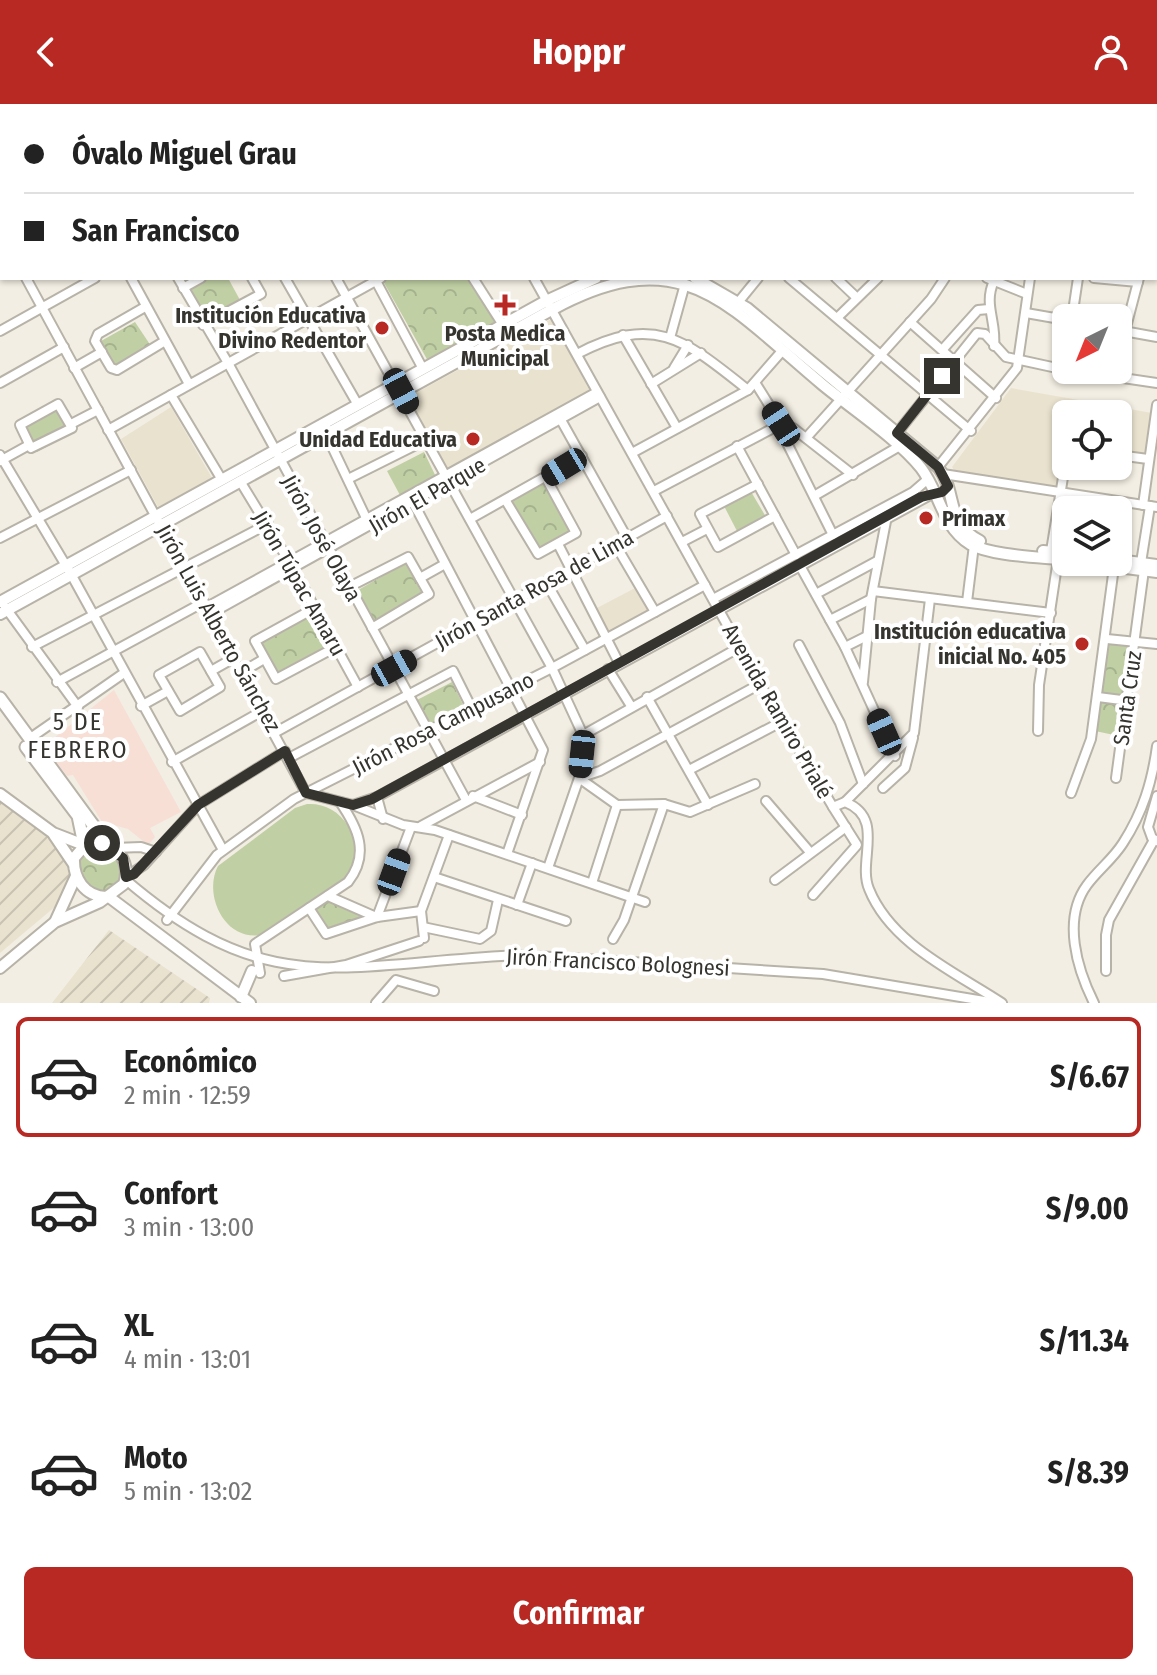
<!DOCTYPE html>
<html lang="es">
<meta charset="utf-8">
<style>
body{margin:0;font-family:"Fira Sans Condensed",sans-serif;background:#f2f2f2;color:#222;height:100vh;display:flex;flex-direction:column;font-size:30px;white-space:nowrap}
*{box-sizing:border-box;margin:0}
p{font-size:26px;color:#767676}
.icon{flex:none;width:44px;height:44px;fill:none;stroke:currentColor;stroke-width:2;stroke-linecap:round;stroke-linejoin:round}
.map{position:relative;height:899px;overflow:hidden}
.drawer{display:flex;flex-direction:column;background:#fff;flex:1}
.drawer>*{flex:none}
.hud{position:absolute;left:0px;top:0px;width:1158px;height:176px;box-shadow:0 2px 6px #0004;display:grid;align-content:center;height:176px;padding:0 24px;background:#fff}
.needle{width:52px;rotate:223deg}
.tools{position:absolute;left:1052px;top:200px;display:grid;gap:16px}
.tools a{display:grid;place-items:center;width:80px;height:80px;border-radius:12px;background:#fff;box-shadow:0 2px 6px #0004;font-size:40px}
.end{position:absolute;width:36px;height:36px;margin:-18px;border:10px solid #35342f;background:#fff;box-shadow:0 0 0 4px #fff}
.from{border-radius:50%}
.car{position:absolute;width:24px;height:48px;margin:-24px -12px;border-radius:10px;box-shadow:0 0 6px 2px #0007;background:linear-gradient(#222 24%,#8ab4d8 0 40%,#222 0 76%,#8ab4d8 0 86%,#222 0)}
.hud b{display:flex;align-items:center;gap:28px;height:76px;font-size:30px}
.hud b+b{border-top:2px solid #e0e0e0}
.hud i{width:20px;height:20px;background:#222}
ul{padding:14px 0 0;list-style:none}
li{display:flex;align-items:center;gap:24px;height:120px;margin:0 16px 12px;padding:0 8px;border:4px solid transparent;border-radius:12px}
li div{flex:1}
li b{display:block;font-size:30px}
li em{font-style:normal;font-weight:700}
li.selected{border-color:#b82923}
li>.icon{width:72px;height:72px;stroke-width:1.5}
.primary-button{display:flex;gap:16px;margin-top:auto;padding:16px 24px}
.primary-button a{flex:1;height:92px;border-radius:12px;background:#b82923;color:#fff;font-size:32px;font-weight:700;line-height:92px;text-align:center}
header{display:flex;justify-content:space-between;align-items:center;height:104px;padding:0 24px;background:#b82923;color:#fff;font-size:36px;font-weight:700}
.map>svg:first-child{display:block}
</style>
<header><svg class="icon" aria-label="back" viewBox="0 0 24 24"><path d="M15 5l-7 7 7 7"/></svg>Hoppr<svg class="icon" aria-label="person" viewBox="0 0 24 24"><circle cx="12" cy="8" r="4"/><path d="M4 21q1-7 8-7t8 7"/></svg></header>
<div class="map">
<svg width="1157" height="899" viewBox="0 0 1157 899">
<defs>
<pattern id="industrial-furrows" width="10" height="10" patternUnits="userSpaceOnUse" patternTransform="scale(2)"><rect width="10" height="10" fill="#e9e2cf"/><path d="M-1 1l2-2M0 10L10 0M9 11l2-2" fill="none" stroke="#c8c2b2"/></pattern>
<pattern id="park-crowns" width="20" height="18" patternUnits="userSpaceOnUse" patternTransform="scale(2)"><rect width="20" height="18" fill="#c0cfa4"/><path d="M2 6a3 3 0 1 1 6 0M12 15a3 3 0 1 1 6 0" fill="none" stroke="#a6b28e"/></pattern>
</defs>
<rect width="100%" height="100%" fill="#f3eee3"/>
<polygon fill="#f7dfd6" points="114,586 181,708 150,724 155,733 148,741 128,725 102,718 73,671 67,672 44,642"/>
<g fill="url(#industrial-furrows)">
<polygon points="0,687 93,771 0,849"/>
<polygon points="109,826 210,894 209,899 52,899"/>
</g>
<g fill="#e9e2cf">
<polygon points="551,215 593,293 450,375 405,295"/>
<polygon points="1011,284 1152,309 1146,352 1118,349 1118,310 1066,310 1066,342 1057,382 955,367 952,363"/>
<polygon points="171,303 212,374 158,403 121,335"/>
<polygon points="637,483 649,506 608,528 595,505"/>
</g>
<g fill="url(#park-crowns)">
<polygon points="206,174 228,174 240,196 205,216 188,184"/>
<polygon points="387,174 469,174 495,219 428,257 383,177"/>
<polygon points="135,218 151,242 115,264 101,237"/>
<polygon points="58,303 72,329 37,348 23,322"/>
<polygon points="424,348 437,375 401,393 387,367"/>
<polygon points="545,379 571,427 538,445 512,397"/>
<polygon points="405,459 423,491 371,522 353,489"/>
<polygon points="313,510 331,543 277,571 260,544 261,539"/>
<polygon points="1109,539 1132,541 1127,593 1100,590"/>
<polygon points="452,578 466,607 429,623 415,597"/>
<polygon points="1101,597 1125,599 1119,632 1095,627"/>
<path d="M 92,740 C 114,747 124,753 123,778 L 104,789 C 83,782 80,772 78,751 Z"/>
<polygon points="328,797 368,814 328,827 314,807"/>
</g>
<g fill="#c0cfa4">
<polygon points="750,386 766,413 737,427 724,402"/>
<path d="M 307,700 C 324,699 339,707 348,722 C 357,736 361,753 351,768 C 342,782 276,828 261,831 C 224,837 203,790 218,762 L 295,704 Z"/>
</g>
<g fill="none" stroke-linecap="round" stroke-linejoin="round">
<defs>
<g id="minor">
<polyline points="29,0 29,2"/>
<polyline points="147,0 148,2"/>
<polyline points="192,0 193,2"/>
<polyline points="242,0 243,2"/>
<polyline points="289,0 290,2"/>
<polyline points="324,0 325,2"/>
<polyline points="386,0 388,2"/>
<polyline points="438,0 439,2"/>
<polyline points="548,0 549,2"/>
<polyline points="774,0 778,2"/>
<polyline points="835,0 838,2"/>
<polyline points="891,0 895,2"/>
<polyline points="1051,0 1055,2"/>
<polyline points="60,2 65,0"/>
<polyline points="160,2 165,0"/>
<polyline points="408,2 412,0"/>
<polyline points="452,2 455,0"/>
<polyline points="572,2 598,2"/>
<polyline points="604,2 605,0"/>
<polyline points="686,2 687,0"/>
<polyline points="741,2 742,0"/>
<polyline points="867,2 868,0"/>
<polyline points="1105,2 1106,0"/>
<polyline points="1156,2 1156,0"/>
<polyline points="0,17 2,21"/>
<polyline points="0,41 2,47"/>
<polyline points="1156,51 1157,52"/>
<polyline points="0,67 2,66"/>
<polyline points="1156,95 1157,96"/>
<polyline points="0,127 2,130"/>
<polyline points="0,145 2,143"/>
<polyline points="26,174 306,689"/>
<polyline points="131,174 189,280"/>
<polyline points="178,174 228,259 466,696"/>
<polyline points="285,174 358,301"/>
<polyline points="336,174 552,564 583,631 579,674 548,764"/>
<polyline points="473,174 503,221"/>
<path d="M 534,174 L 760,580 L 833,703 L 845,698 C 886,714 857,757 869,785 C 891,840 955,868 1002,899"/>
<polyline points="789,174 971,327"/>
<polyline points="836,174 856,193"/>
<polyline points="987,174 1027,190"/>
<polyline points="1094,174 1138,178"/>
<polyline points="376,177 423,265"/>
<polyline points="183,184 201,174"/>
<polyline points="736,201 758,174"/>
<polyline points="145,203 98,230 95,237 111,264 117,266 165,237"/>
<polyline points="1026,209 1066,216"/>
<polyline points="838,213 878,174"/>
<polyline points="1072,214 1078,174"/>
<polyline points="910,218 996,294"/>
<polyline points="203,221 261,190 252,174"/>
<polyline points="1118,226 1157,233"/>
<polyline points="0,227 95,174"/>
<polyline points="1125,227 1139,174"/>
<polyline points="623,231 677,324"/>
<polyline points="670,234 685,180"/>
<path d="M 994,242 C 997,218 983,200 994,177"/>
<polyline points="943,245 978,206 989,205"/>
<path d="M 577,250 C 655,209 685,236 748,286"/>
<polyline points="74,264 102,248"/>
<polyline points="674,264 688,241"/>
<polyline points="1069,266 1157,279"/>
<polyline points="0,279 64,243"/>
<polyline points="651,280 701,249"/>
<polyline points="756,280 781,320 793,324 853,371"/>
<polyline points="171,291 222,376"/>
<polygon points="58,300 72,324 31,344 20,321"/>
<polyline points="561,316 627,434"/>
<polyline points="71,320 98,306"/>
<polyline points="108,326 381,174"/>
<polyline points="897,329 977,229 985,230 1006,253 1066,266"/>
<polyline points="326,330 367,416"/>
<polyline points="806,334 931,195 945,174"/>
<polyline points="737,342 796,451"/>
<polyline points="632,349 748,286 782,247"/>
<polyline points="0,351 71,470 223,746"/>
<polyline points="1118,351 1148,355"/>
<polyline points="0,357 29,341"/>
<polyline points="938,363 1017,264 1030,174"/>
<polyline points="943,370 1157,403"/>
<polyline points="348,375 426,336"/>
<polyline points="240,377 290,459 358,583"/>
<polyline points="758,380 700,410 718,443 775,412"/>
<polyline points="654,387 781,320 783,331 833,431"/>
<polyline points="814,392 898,343"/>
<polyline points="506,397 538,450 576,429 546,374"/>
<polyline points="413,398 543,646 507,750"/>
<polyline points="1143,401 1157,301"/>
<polyline points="470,415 582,352"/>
<polyline points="0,434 131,366"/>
<polyline points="682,438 707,425"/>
<polyline points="558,440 619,559"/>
<polyline points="615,440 655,508"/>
<polyline points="1051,447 1066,355"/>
<polyline points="799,460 845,543 895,652"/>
<polyline points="1140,465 1150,402"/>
<polyline points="420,474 445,460"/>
<polyline points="546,478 585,546"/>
<polyline points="349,483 408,453 429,490 372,524"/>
<polyline points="873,487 1051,509"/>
<polyline points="816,490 877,457"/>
<polyline points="713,495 913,388 928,375"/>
<polyline points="967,498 974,441"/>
<polyline points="5,503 78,603"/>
<polyline points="207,503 597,288"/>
<polyline points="315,504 255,537 276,575 336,543"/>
<polyline points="210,510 600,293"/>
<polyline points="830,516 871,495"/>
<polyline points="892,526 925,533"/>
<polyline points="1107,535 1157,540"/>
<polyline points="799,541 840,619 863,680"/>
<polyline points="32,543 268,420"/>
<polyline points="845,543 867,532"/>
<polygon points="200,548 220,583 180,607 159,571"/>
<polyline points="608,565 631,602"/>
<polyline points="211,567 234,554"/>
<polyline points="242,568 264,555"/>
<polyline points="57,578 204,498"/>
<polyline points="863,578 871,495 887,412"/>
<polyline points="647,593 708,701"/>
<polyline points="1098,593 1129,597"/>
<polyline points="141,602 168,587"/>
<polyline points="1038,627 1039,581 1058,455"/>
<polyline points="276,628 667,412"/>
<polyline points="583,631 740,543"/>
<polyline points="29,635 124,569"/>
<polyline points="289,654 453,567 472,605"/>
<polyline points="172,658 264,606"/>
<polyline points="689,666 781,618"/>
<polyline points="579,674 600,667 760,580"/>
<polyline points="579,674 617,701 664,700 690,708 755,680"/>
<polyline points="1116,674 1144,466"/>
<polyline points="883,684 905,664 913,634"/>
<polyline points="306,689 353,701 403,721 435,726 645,798"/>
<polyline points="1071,689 1091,635 1114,463"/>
<polyline points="473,692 522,711"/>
<polyline points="1157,692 1148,723 1152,734 1157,737"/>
<polyline points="377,693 383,715"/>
<polyline points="766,697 809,747"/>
<polyline points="845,698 914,629 930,495"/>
<polyline points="353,701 377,693 934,389"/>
<polyline points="421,722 540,658"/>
<polyline points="114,744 141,743 156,748"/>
<polyline points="126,773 144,761 198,701 285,647"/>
<polyline points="434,773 566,817"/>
<path d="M 126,776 C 270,899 342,859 520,851 L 823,870 L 996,899"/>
<polyline points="775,776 846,723"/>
<polyline points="592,779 617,701"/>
<polyline points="813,791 857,741 833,703"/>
<polyline points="328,792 376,813"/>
<polyline points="517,801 532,759"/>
<polyline points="309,804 326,830 377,813 421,807"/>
<polyline points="377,813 411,723"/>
<polyline points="167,816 217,751 294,695 552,564 705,481"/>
<polyline points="423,823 480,835 491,827 498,796"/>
<polyline points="424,834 421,807 449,731"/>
<polyline points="613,835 624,816 664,700"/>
<polyline points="1106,867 1106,831 1109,816 1154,736"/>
<path d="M 260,869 L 255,840 L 348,778 C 370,750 358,724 340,698"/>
<polyline points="284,872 346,861 419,837"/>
<polyline points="376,899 396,876 434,887"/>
<path d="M 1094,899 C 1077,865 1062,815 1087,781 C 1098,766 1113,755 1123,739 C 1143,708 1152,678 1157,642"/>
</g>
<g id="major">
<polyline points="941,0 945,2"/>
<polyline points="1156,109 1157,110"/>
<path d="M 695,174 L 747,204 L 938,363 C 958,388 944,418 980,437"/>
<polyline points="1043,447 1066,449"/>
<polyline points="1118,456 1157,461"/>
<polyline points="1079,458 1157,468"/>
<polyline points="0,498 548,196 596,174"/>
<path d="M 0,510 L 553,205 C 683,135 727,201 823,281 C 851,304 899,336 921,364 C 939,387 942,423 970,440 C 992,452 1040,453 1066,456"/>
<polyline points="0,690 53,729 84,741"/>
<polyline points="54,731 73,759"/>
<polyline points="109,793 250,899"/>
<polyline points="56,816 76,772"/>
<path d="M 0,864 L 55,818 L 100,798 L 124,780 C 132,756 113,733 87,739 L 74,754 C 73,775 85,792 106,793"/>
<polyline points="241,893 252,867"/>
</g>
<g id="highway">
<polyline points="0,594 107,740"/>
<polyline points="26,643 78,712 84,741"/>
</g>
</defs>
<use href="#minor" stroke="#b8b3a8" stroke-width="12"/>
<use href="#major" stroke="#b8b3a8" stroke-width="14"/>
<use href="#highway" stroke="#b8b3a8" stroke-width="15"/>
<use href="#minor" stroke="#fff" stroke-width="8"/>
<use href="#major" stroke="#fff" stroke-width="10"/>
<use href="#highway" stroke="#fff" stroke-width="11"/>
</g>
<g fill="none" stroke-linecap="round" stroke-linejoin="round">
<polyline stroke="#35342f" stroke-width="10" points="102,739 123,754 126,773 134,770 198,701 285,647 306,689 353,701 372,695 921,393 942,388 948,382 938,363 897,329 942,272"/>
</g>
<g fill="#b82923" stroke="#fff" stroke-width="3">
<path d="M501 189h8v8h8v8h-8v8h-8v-8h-8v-8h8z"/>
<circle cx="382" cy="224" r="8"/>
<circle cx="473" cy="335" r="8"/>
<circle cx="926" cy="414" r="8"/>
<circle cx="1082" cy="540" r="8"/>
</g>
<g text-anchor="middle" stroke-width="8" stroke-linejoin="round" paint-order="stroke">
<g font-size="22" font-weight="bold" fill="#35342f" stroke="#fff" text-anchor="end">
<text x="366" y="219">Institución Educativa<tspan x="366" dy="25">Divino Redentor</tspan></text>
<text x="505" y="237" text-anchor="middle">Posta Medica<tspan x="505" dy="25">Municipal</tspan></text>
<text x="457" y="343">Unidad Educativa</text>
<text x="942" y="422" text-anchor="start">Primax</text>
<text x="1066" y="535">Institución educativa<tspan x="1066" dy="25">inicial No. 405</tspan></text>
</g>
<g font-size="22" fill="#35342f" stroke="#fff">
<text transform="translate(427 391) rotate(-30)" y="8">Jirón El Parque</text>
<text transform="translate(322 434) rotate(61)" y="8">Jirón José Olaya</text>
<text transform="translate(300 479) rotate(60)" y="8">Jirón Túpac Amaru</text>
<text transform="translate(534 485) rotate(-29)" y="8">Jirón Santa Rosa de Lima</text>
<text transform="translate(219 524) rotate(61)" y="8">Jirón Luis Alberto Sánchez</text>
<text transform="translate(1127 594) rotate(-82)" y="8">Santa Cruz</text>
<text transform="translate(778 607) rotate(60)" y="8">Avenida Ramiro Prialé</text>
<text transform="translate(443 619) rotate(-27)" y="8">Jirón Rosa Campusano</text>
<text transform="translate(618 858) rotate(3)" y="8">Jirón Francisco Bolognesi</text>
</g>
<g font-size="24" letter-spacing="2" fill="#35342f" stroke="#fff">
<text x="78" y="626">5 DE<tspan x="78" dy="28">FEBRERO</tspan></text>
</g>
</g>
</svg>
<div class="tools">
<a><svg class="needle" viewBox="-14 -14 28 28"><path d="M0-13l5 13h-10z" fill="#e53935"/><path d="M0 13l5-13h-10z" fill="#767676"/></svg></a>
<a><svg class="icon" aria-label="locate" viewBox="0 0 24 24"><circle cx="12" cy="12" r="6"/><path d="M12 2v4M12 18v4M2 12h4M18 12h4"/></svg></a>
<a><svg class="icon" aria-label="layers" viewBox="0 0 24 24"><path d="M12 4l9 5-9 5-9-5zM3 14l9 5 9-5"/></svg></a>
</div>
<i class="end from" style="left:102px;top:739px"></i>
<i class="end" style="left:942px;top:272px"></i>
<i class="car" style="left:401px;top:287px;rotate:152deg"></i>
<i class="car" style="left:781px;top:320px;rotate:327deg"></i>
<i class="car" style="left:564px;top:363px;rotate:239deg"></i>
<i class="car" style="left:394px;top:564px;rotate:61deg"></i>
<i class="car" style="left:884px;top:628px;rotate:336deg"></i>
<i class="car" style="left:582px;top:650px;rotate:186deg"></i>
<i class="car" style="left:394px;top:768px;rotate:20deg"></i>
<div class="hud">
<b><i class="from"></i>Óvalo Miguel Grau</b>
<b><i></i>San Francisco</b>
</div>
</div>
<section class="drawer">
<ul>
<li class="selected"><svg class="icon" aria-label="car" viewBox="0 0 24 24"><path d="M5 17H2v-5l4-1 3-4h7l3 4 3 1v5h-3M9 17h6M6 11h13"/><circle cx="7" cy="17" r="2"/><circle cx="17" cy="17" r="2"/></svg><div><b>Económico</b><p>2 min · 12:59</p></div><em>S/6.67</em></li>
<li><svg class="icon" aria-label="car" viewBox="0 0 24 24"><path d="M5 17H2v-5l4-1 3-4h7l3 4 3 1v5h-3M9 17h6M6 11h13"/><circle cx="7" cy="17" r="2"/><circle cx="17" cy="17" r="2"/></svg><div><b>Confort</b><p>3 min · 13:00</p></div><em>S/9.00</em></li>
<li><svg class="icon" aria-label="car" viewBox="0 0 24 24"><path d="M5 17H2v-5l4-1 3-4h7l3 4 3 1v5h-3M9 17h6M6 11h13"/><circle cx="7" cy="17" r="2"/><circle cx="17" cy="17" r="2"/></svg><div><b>XL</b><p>4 min · 13:01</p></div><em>S/11.34</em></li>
<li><svg class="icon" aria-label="car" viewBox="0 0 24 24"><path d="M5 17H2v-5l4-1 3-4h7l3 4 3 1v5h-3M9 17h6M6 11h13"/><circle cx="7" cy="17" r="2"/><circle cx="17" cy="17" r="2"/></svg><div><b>Moto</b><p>5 min · 13:02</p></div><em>S/8.39</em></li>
</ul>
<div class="primary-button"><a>Confirmar</a></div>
</section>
